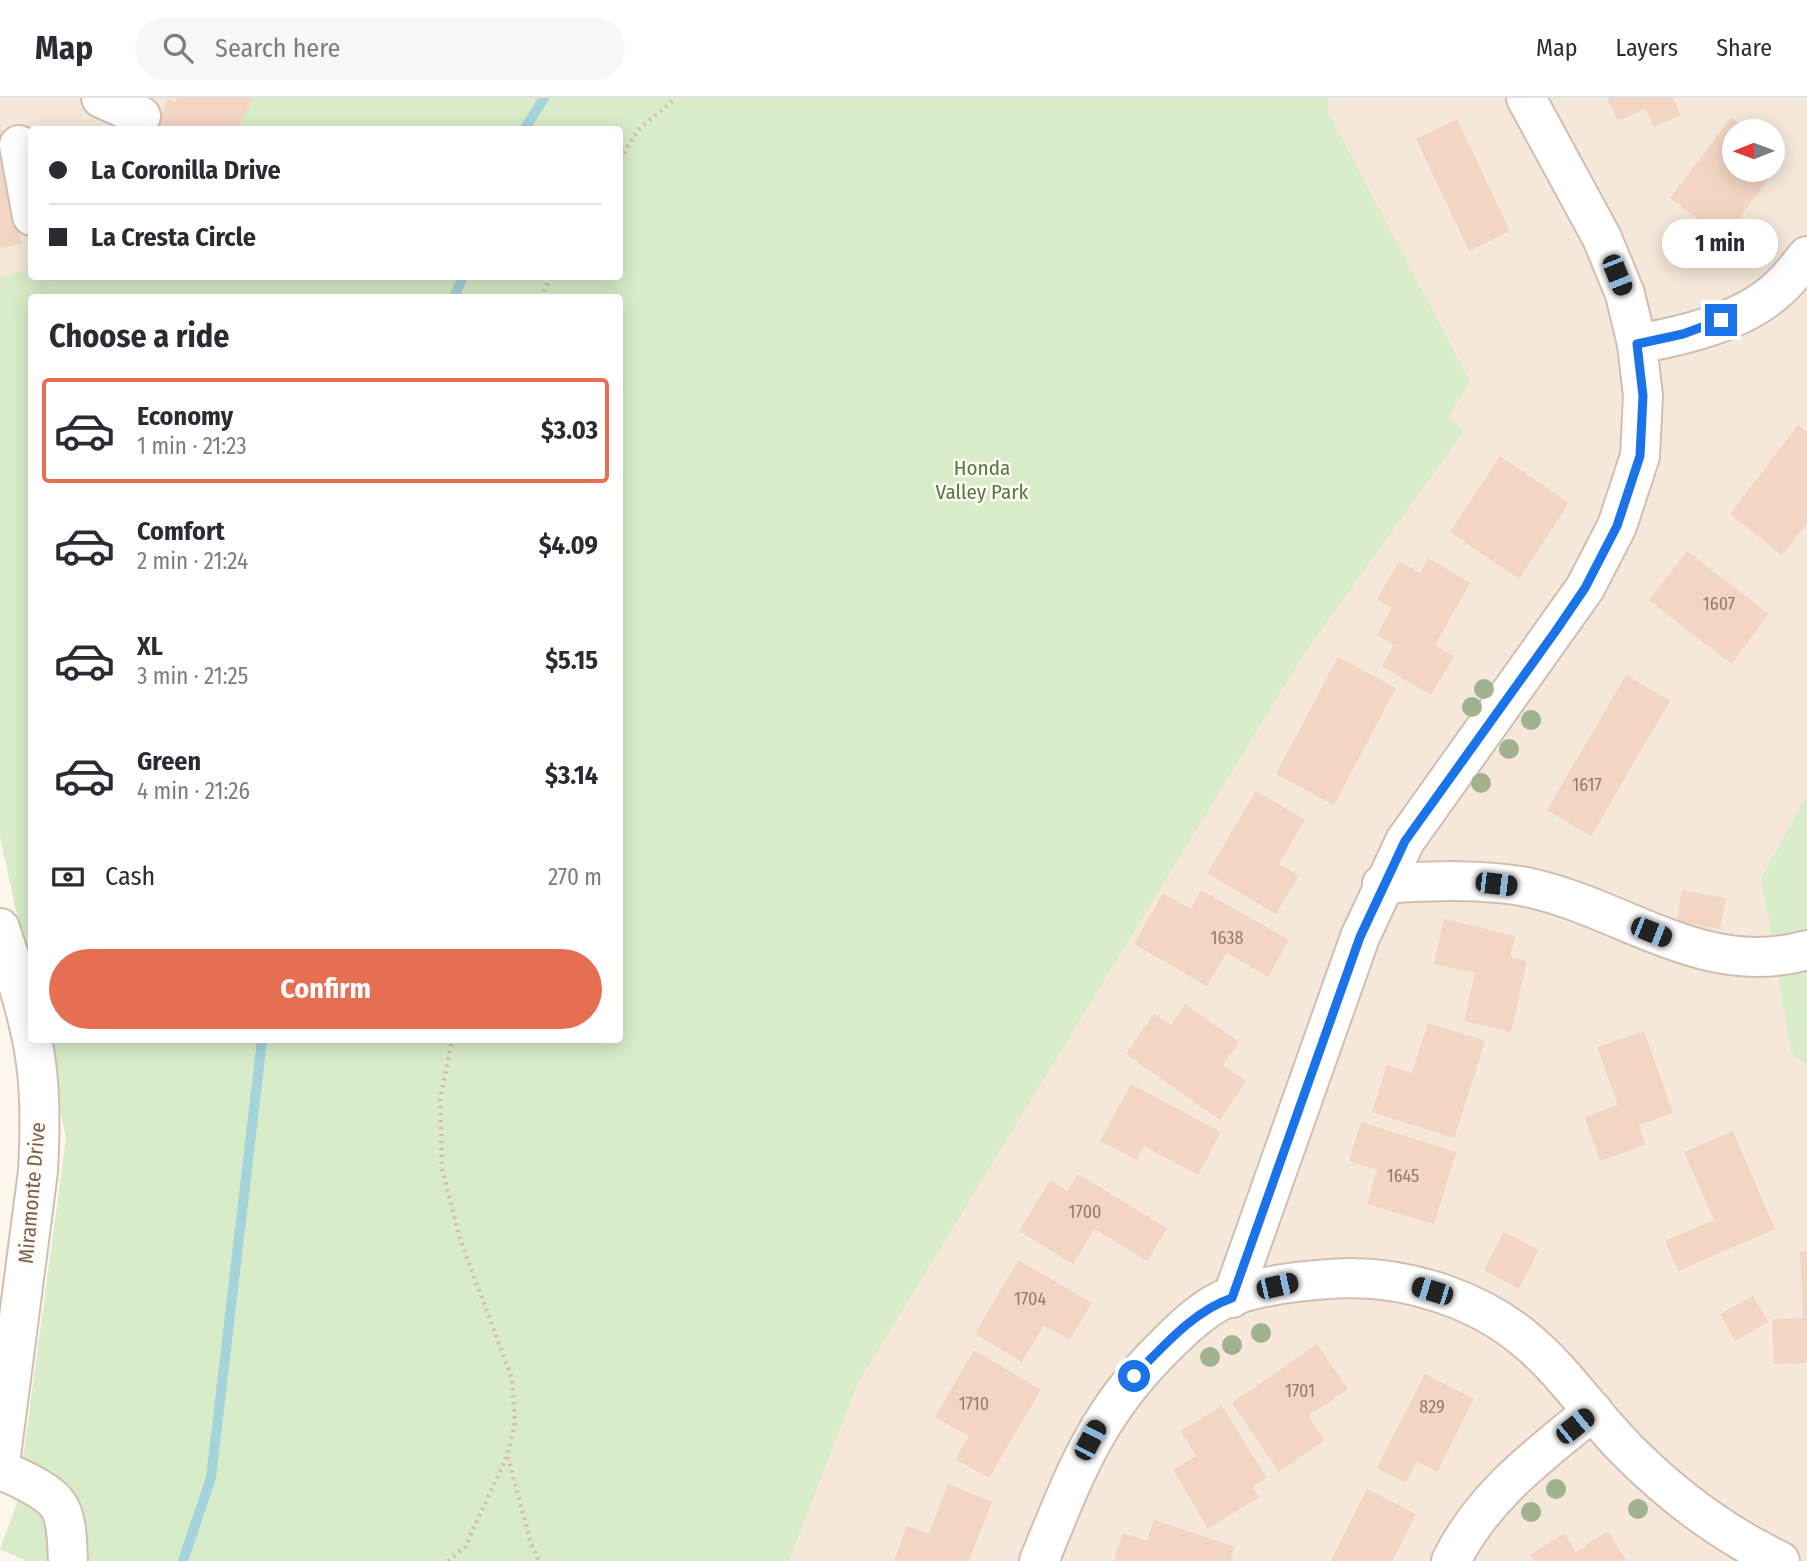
<!DOCTYPE html>
<meta charset="utf-8">
<style>
body{margin:0;font-family:"Fira Sans Condensed",sans-serif;background:#f7f7f7;color:#2b2b33;height:100vh;display:flex;flex-direction:column;font-size:26px;white-space:nowrap}
*{box-sizing:border-box;margin:0}
p{font-size:23px;color:#7c7c81}
.icon{flex:none;width:38px;height:38px;fill:none;stroke:currentColor;stroke-width:2;stroke-linecap:round;stroke-linejoin:round}
.map{position:relative;flex:1;overflow:hidden}
.drawer{position:absolute;left:28px;top:196px;width:595px;height:749px;display:flex;flex-direction:column;background:#fff;border-radius:7px;box-shadow:0 4px 18px #0003}
.drawer>*{flex:none}
.banner{position:absolute;left:28px;top:28px;width:595px;height:154px;border-radius:7px;box-shadow:0 4px 18px #0003;display:grid;align-content:center;height:154px;padding:0 21px;background:#fff}
.needle{width:46px;rotate:269deg}
.tools{position:absolute;left:1722px;top:21px;display:grid;gap:14px}
.tools a{display:grid;place-items:center;width:63px;height:63px;border-radius:50%;background:#fff;box-shadow:0 4px 18px #0003;font-size:35px}
.end{position:absolute;width:32px;height:32px;margin:-16px;border:9px solid #1a73e8;background:#fff;box-shadow:0 0 0 4px #fff}
.from{border-radius:50%}
.bubble{position:absolute;height:49px;border-radius:24px;background:#fff;box-shadow:0 4px 18px #0003;font-size:23px;font-weight:700;line-height:49px;text-align:center}
.car{position:absolute;width:21px;height:42px;margin:-21px -10px;border-radius:9px;box-shadow:0 0 5px 2px #0007;background:linear-gradient(#222 24%,#8ab4d8 0 40%,#222 0 76%,#8ab4d8 0 86%,#222 0)}
.banner b{display:flex;align-items:center;gap:24px;height:66px;font-size:26px}
.banner b+b{border-top:2px solid #e1e1e2}
.banner i{width:18px;height:18px;background:#2b2b33}
ul{padding:0;list-style:none}
li{display:flex;align-items:center;gap:21px;height:105px;margin:0 14px 10px;padding:0 7px;border:4px solid transparent;border-radius:7px}
li div{flex:1}
li b{display:block;font-size:26px}
li em{font-style:normal;font-weight:700}
li.selected{border-color:#e76f51}
li>.icon{width:63px;height:63px;stroke-width:1.5}
h2{padding:0 21px;font-size:32px;line-height:84px}
.pay{display:flex;align-items:center;gap:18px;height:77px;padding:0 21px;font-size:26px}
.pay p{margin-inline-start:auto}
.cta{display:flex;gap:14px;margin-top:auto;padding:14px 21px}
.cta a{flex:1;height:80px;border-radius:42px;background:#e76f51;color:#fff;font-size:28px;font-weight:700;line-height:80px;text-align:center}
header{display:flex;align-items:center;gap:42px;box-sizing:border-box;height:98px;padding:0 35px;background:#fff;border-bottom:2px solid #e1e1e2}
header strong{font-size:33px}
nav{display:flex;gap:38px;margin-inline-start:auto;font-size:24px}
.search{width:490px;height:63px;background:#f7f7f7;display:flex;align-items:center;gap:18px;box-sizing:border-box;padding:0 24px;border-radius:38px;color:#7c7c81;font-size:26px}
.map>svg:first-child{display:block}
</style>
<header>
<strong>Map</strong>
<div class="search"><svg class="icon" aria-label="search" viewBox="0 0 24 24"><circle cx="10" cy="10" r="6"/><path d="M15 15l6 6"/></svg>Search here</div>
<nav><a>Map</a><a>Layers</a><a>Share</a></nav>
</header>
<div class="map">
<svg width="1807" height="1463" viewBox="0 0 1807 1463">
<rect width="100%" height="100%" fill="#fdf6ec"/>
<g fill="#f5e8da" fill-rule="evenodd">
<polygon points="0,0 277,0 251,31 32,32 31,171 0,179"/>
<path d="M 1328,0 L 1807,0 L 1807,697 L 1761,780 L 1791,955 L 1807,968 L 1807,1463 L 789,1463 L 858,1285 L 1328,14 ZM 1734,33 L 1773,33 L 1773,72 L 1734,72 Z"/>
</g>
<g fill="#d8ecc9">
<polygon points="221,0 1328,0 1328,14 1470,283 1449,319 1464,333 1304,556 858,1285 789,1463 26,1463 0,1451 17,1405 66,1040 45,942 620,942 620,200 32,200 31,882 0,739 0,179 31,171 32,178 620,178 620,32 208,31"/>
<polygon points="1807,697 1807,968 1791,955 1761,780"/>
</g>
<g fill="none" stroke-linecap="round" stroke-linejoin="round">
<g stroke="#a5d3da" stroke-width="10">
<polyline points="524,32 544,0"/>
<polyline points="454,200 463,178"/>
<polyline points="183,1463 211,1380 262,942"/>
</g>
</g>
<g fill="#f3d5c3">
<polygon points="177,0 253,0 237,32 153,32 168,1 175,4"/>
<polygon points="1607,0 1673,0 1681,17 1654,29 1645,11 1618,23"/>
<polygon points="1731,20 1749,33 1734,33 1734,72 1773,72 1773,51 1784,60 1724,140 1670,100"/>
<polygon points="1457,21 1510,133 1469,153 1416,41"/>
<polygon points="1,31 21,146 0,150 0,32"/>
<polygon points="1798,327 1807,334 1807,425 1782,457 1730,416"/>
<polygon points="1500,358 1569,405 1519,481 1450,434"/>
<polygon points="1687,453 1769,516 1731,566 1649,502"/>
<polygon points="1428,460 1470,485 1435,547 1454,558 1431,597 1382,568 1394,547 1377,537 1392,510 1377,501 1399,463 1420,475"/>
<polygon points="1338,559 1396,590 1334,707 1276,676"/>
<polygon points="1626,577 1670,603 1591,738 1547,712"/>
<polygon points="1256,693 1305,722 1279,766 1299,778 1276,816 1207,775"/>
<polygon points="1201,792 1289,842 1268,879 1227,855 1207,888 1134,846 1163,795 1191,811"/>
<polygon points="1682,792 1726,800 1720,831 1677,823"/>
<polygon points="1444,821 1515,838 1510,859 1527,863 1511,934 1464,923 1475,875 1434,866"/>
<polygon points="1185,906 1239,944 1223,967 1246,983 1220,1022 1126,956 1154,916 1171,927"/>
<polygon points="1428,925 1485,943 1454,1040 1372,1014 1387,967 1412,975"/>
<polygon points="1644,933 1673,1015 1639,1027 1645,1047 1600,1063 1585,1019 1618,1007 1597,949"/>
<polygon points="1131,986 1221,1034 1198,1077 1144,1048 1137,1062 1100,1043"/>
<polygon points="1361,1024 1456,1054 1434,1126 1367,1106 1377,1072 1349,1063"/>
<polygon points="1733,1033 1775,1131 1678,1173 1665,1143 1714,1122 1684,1054"/>
<polygon points="1078,1076 1167,1130 1147,1163 1095,1131 1073,1166 1019,1133 1050,1082 1067,1093"/>
<polygon points="1504,1134 1539,1152 1519,1191 1484,1172"/>
<polygon points="1800,1153 1807,1153 1807,1265 1774,1266 1772,1221 1803,1220"/>
<polygon points="1018,1162 1092,1205 1070,1242 1044,1227 1022,1264 975,1236"/>
<polygon points="1753,1198 1768,1224 1735,1243 1720,1216"/>
<polygon points="1317,1246 1348,1291 1308,1318 1325,1342 1279,1374 1232,1305"/>
<polygon points="974,1252 1041,1292 989,1380 955,1361 969,1338 935,1319"/>
<polygon points="1425,1276 1474,1301 1437,1374 1417,1363 1406,1385 1377,1370"/>
<polygon points="1222,1308 1267,1380 1252,1389 1259,1399 1208,1431 1173,1372 1196,1358 1181,1333"/>
<polygon points="948,1386 992,1404 969,1463 894,1463 907,1428 929,1436"/>
<polygon points="1367,1391 1416,1416 1392,1463 1331,1463"/>
<polygon points="1154,1422 1235,1449 1230,1463 1114,1463 1123,1435 1147,1443"/>
<polygon points="1608,1433 1627,1463 1534,1463 1530,1457 1564,1435 1576,1454"/>
</g>
<g fill="none" stroke-linecap="round" stroke-linejoin="round">
<defs>
<g id="minor">
<polyline points="101,0 141,18"/>
<polyline points="19,47 32,118"/>
<path d="M 1637,246 C 1682,238 1743,224 1778,191 C 1789,182 1798,169 1807,158"/>
<path d="M 1382,786 C 1430,783 1484,780 1531,790 C 1627,812 1705,881 1807,852"/>
<path d="M 0,830 C 14,874 30,919 36,965 C 41,1001 40,1037 38,1073 L 0,1365"/>
<polyline points="1232,1200 1360,839 1405,743 1585,490 1617,428 1640,358 1643,298 1637,246 1625,196 1602,140 1526,0"/>
<path d="M 0,1372 C 16,1378 49,1393 58,1407 C 68,1421 67,1447 68,1463"/>
<path d="M 1039,1463 C 1074,1378 1095,1317 1163,1250 C 1178,1235 1196,1217 1215,1206 C 1247,1187 1313,1181 1350,1180 C 1411,1180 1479,1202 1526,1242 C 1566,1275 1593,1319 1630,1355 C 1674,1399 1724,1436 1780,1463"/>
<path d="M 1451,1463 C 1483,1398 1538,1358 1593,1313"/>
</g>
</defs>
<use href="#minor" stroke="#d1beb0" stroke-width="42"/>
<g stroke="#d9b8a5" stroke-width="4.5" stroke-dasharray="2 5" stroke-linecap="butt">
<polyline points="620,61 638,32 676,0"/>
<polyline points="541,200 550,178"/>
<polyline points="508,1359 531,1446 539,1463"/>
<polyline points="448,1463 465,1449 507,1358 515,1326 512,1281 459,1138 442,1070 440,1001 452,942"/>
</g>
<use href="#minor" stroke="#fff" stroke-width="38"/>
</g>
<g fill="#a0b28e">
<circle cx="1484" cy="591" r="10"/>
<circle cx="1472" cy="609" r="10"/>
<circle cx="1531" cy="622" r="10"/>
<circle cx="1509" cy="651" r="10"/>
<circle cx="1481" cy="685" r="10"/>
<circle cx="1261" cy="1235" r="10"/>
<circle cx="1232" cy="1247" r="10"/>
<circle cx="1210" cy="1259" r="10"/>
<circle cx="1556" cy="1391" r="10"/>
<circle cx="1638" cy="1411" r="10"/>
<circle cx="1531" cy="1414" r="10"/>
</g>
<g fill="none" stroke-linecap="round" stroke-linejoin="round">
<path stroke="#1a73e8" stroke-width="9" d="M 1134,1278 C 1162,1250 1193,1213 1232,1200 L 1360,839 L 1405,743 L 1555,534 L 1585,490 L 1617,428 L 1640,358 L 1643,298 L 1637,246 L 1683,236 L 1721,222"/>
</g>
<g text-anchor="middle" stroke-width="5" stroke-linejoin="round" paint-order="stroke">
<g font-size="18" fill="#987a6a">
<text x="1719" y="512">1607</text>
<text x="1587" y="693">1617</text>
<text x="1227" y="846">1638</text>
<text x="1403" y="1084">1645</text>
<text x="1085" y="1120">1700</text>
<text x="1030" y="1207">1704</text>
<text x="1300" y="1299">1701</text>
<text x="974" y="1312">1710</text>
<text x="1432" y="1315">829</text>
</g>
<g font-size="21" fill="#537a41" stroke="#fffaf3">
<text x="982" y="377">Honda<tspan x="982" dy="24">Valley Park</tspan></text>
</g>
<g font-size="21" fill="#7a5c4d" stroke="#fffaf3">
<text transform="translate(32 1095) rotate(-85)" y="7">Miramonte Drive</text>
</g>
</g>
</svg>
<div class="tools">
<a><svg class="needle" viewBox="-14 -14 28 28"><path d="M0-13l5 13h-10z" fill="#e53935"/><path d="M0 13l5-13h-10z" fill="#7c7c81"/></svg></a>
</div>
<i class="end from" style="left:1134px;top:1278px"></i>
<i class="end" style="left:1721px;top:222px"></i>
<div class="bubble" style="left:1662px;top:121px;width:116px">1 min</div>
<i class="car" style="left:1617px;top:177px;rotate:158deg"></i>
<i class="car" style="left:1496px;top:786px;rotate:97deg"></i>
<i class="car" style="left:1651px;top:834px;rotate:112deg"></i>
<i class="car" style="left:1277px;top:1188px;rotate:77deg"></i>
<i class="car" style="left:1432px;top:1193px;rotate:287deg"></i>
<i class="car" style="left:1575px;top:1328px;rotate:51deg"></i>
<i class="car" style="left:1090px;top:1342px;rotate:28deg"></i>
<div class="banner">
<b><i class="from"></i>La Coronilla Drive</b>
<b><i></i>La Cresta Circle</b>
</div>
<section class="drawer">
<h2>Choose a ride</h2>
<ul>
<li class="selected"><svg class="icon" aria-label="car" viewBox="0 0 24 24"><path d="M5 17H2v-5l4-1 3-4h7l3 4 3 1v5h-3M9 17h6M6 11h13"/><circle cx="7" cy="17" r="2"/><circle cx="17" cy="17" r="2"/></svg><div><b>Economy</b><p>1 min · 21:23</p></div><em>$3.03</em></li>
<li><svg class="icon" aria-label="car" viewBox="0 0 24 24"><path d="M5 17H2v-5l4-1 3-4h7l3 4 3 1v5h-3M9 17h6M6 11h13"/><circle cx="7" cy="17" r="2"/><circle cx="17" cy="17" r="2"/></svg><div><b>Comfort</b><p>2 min · 21:24</p></div><em>$4.09</em></li>
<li><svg class="icon" aria-label="car" viewBox="0 0 24 24"><path d="M5 17H2v-5l4-1 3-4h7l3 4 3 1v5h-3M9 17h6M6 11h13"/><circle cx="7" cy="17" r="2"/><circle cx="17" cy="17" r="2"/></svg><div><b>XL</b><p>3 min · 21:25</p></div><em>$5.15</em></li>
<li><svg class="icon" aria-label="car" viewBox="0 0 24 24"><path d="M5 17H2v-5l4-1 3-4h7l3 4 3 1v5h-3M9 17h6M6 11h13"/><circle cx="7" cy="17" r="2"/><circle cx="17" cy="17" r="2"/></svg><div><b>Green</b><p>4 min · 21:26</p></div><em>$3.14</em></li>
</ul>
<div class="pay"><svg class="icon" aria-label="cash" viewBox="0 0 24 24"><path d="M3 7h18v10H3z"/><circle cx="12" cy="12" r="2"/></svg>Cash<p>270 m</p></div>
<div class="cta"><a>Confirm</a></div>
</section>
</div>
